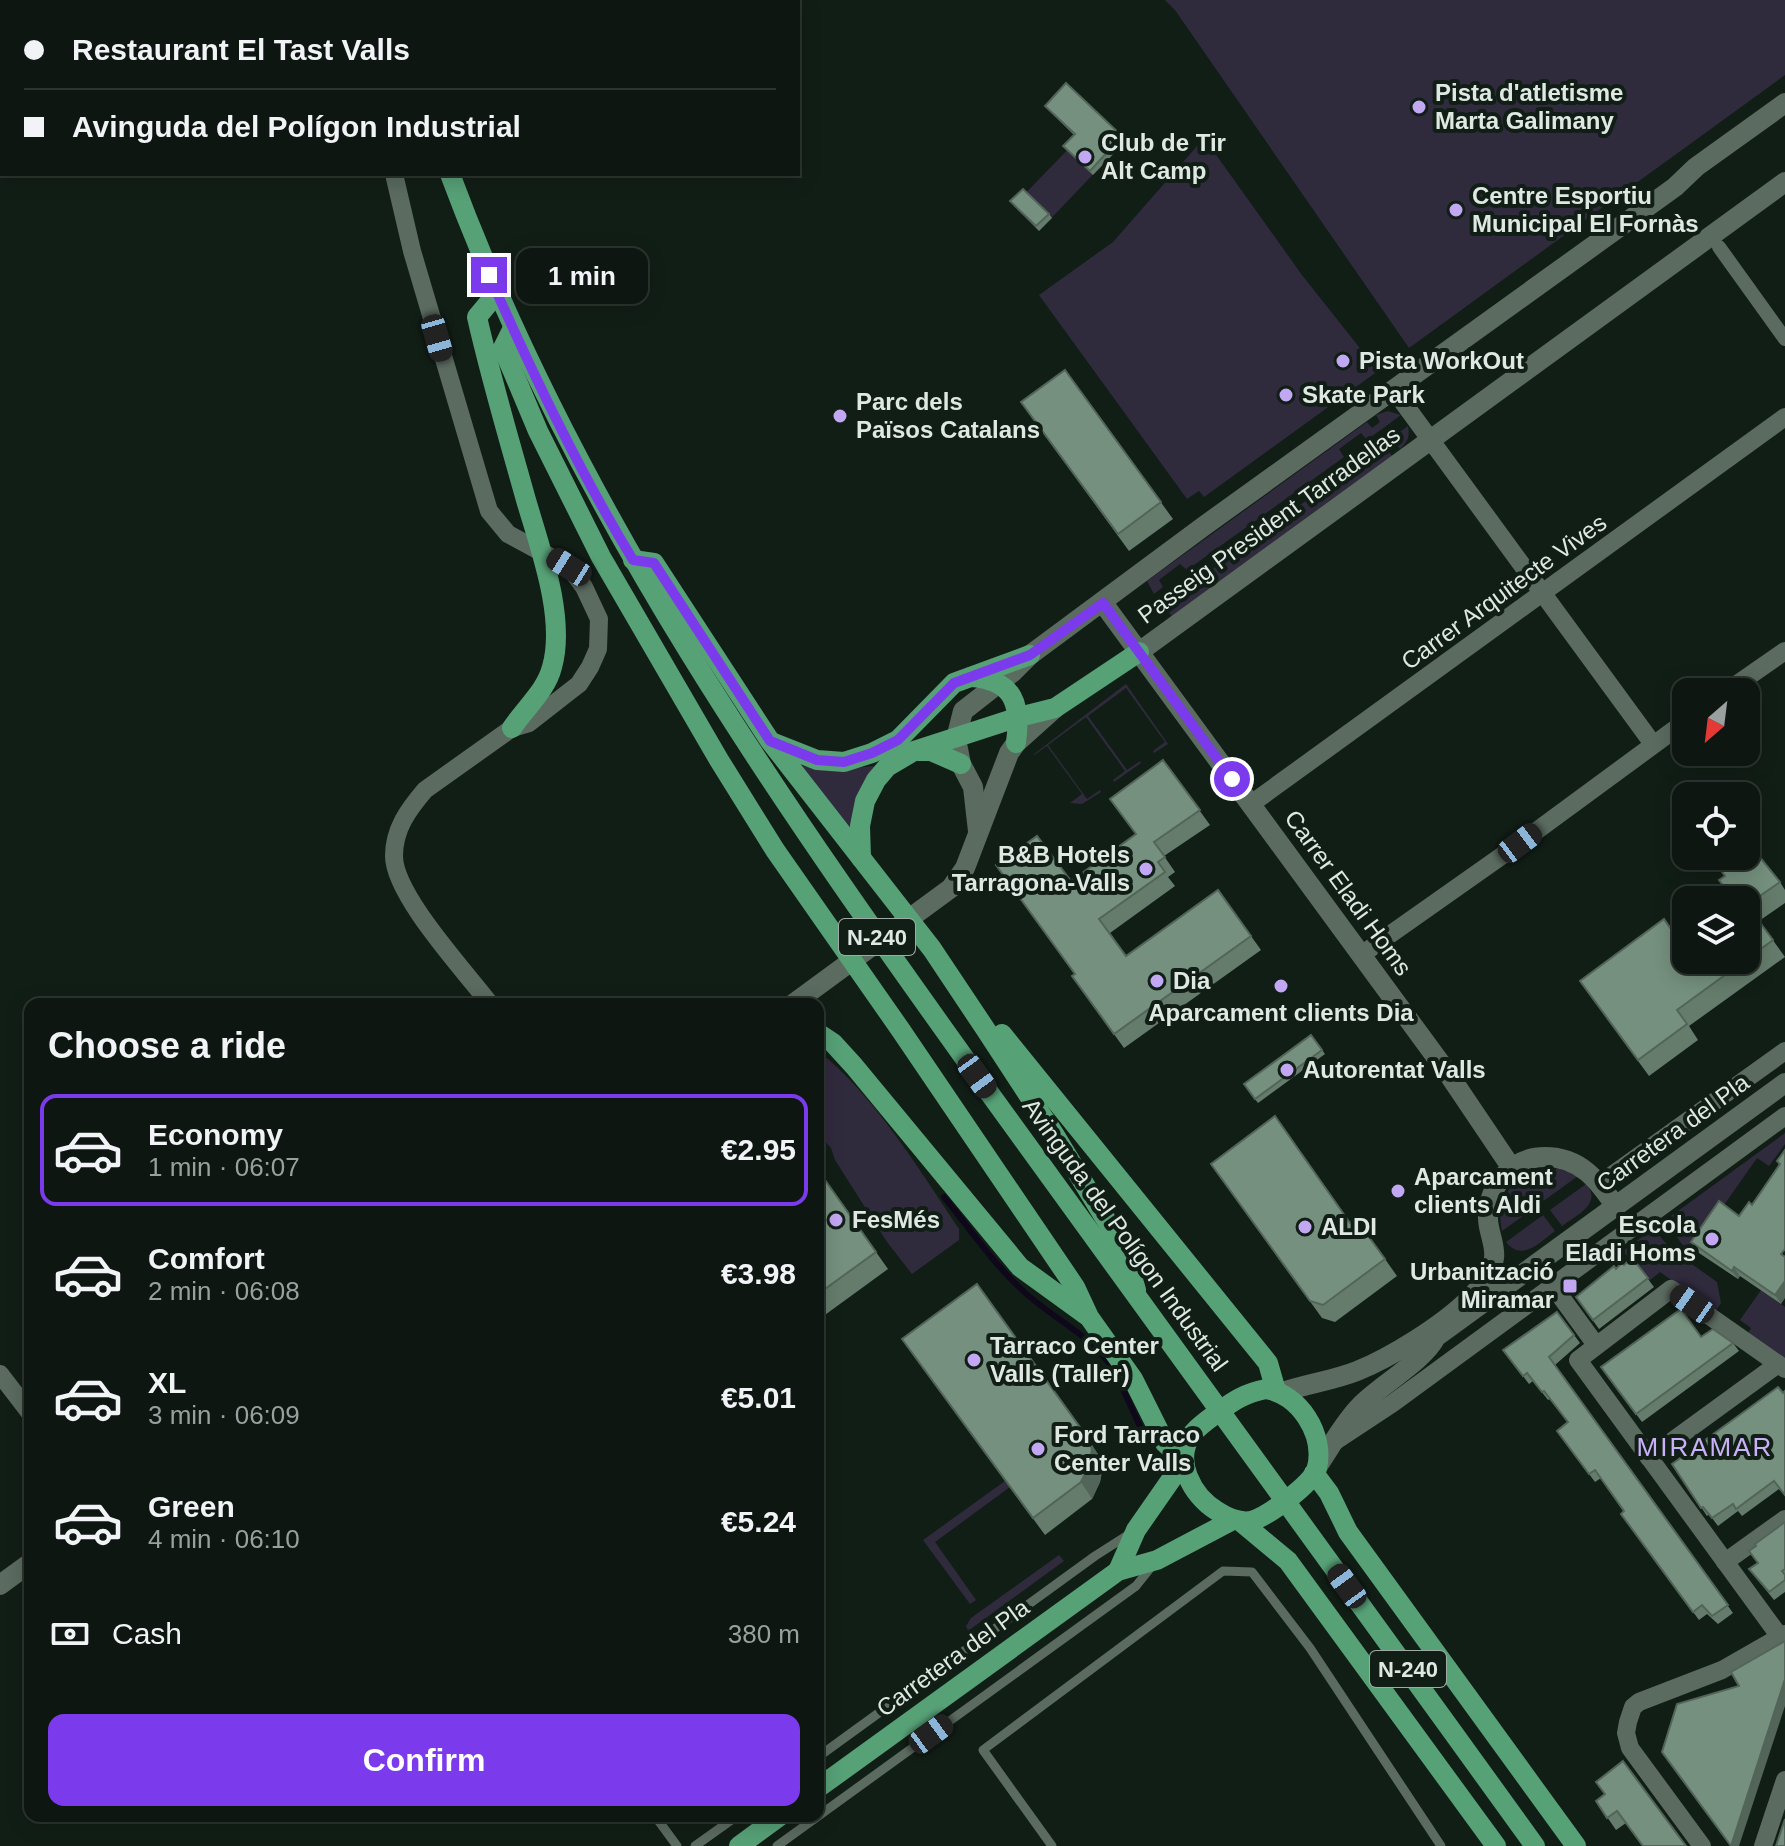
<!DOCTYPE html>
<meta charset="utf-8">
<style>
body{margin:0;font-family:Helvetica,sans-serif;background:#1b231e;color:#f1f3f6;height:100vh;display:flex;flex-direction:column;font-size:30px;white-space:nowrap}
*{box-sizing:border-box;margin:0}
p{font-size:26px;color:#9a9f9f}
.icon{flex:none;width:44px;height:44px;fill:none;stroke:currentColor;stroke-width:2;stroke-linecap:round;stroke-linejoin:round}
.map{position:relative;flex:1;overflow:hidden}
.side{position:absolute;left:24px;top:998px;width:800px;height:824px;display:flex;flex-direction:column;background:#0d1610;border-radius:16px;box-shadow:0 4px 20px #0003,0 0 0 2px #2d3530}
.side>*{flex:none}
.top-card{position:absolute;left:0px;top:0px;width:800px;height:176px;box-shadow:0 4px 20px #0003,0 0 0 2px #2d3530;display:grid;align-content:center;height:176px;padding:0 24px;background:#0d1610}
.needle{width:52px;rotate:208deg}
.fabs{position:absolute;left:1672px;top:678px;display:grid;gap:16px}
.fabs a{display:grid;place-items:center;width:88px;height:88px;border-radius:16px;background:#0d1610;box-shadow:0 4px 20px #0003,0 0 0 2px #2d3530;font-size:40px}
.end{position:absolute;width:36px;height:36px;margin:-18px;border:10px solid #7c3aed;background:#fff;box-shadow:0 0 0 4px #fff}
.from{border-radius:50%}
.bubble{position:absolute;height:56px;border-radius:16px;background:#0d1610;box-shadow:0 4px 20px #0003,0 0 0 2px #2d3530;font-size:26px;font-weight:800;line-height:56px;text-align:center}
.car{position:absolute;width:24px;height:48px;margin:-24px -12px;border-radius:10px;box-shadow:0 0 6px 2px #0007;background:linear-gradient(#222 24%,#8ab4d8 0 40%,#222 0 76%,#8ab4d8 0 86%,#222 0)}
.top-card b{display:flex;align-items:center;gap:28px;height:76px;font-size:30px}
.top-card b+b{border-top:2px solid #2d3530}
.top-card i{width:20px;height:20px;background:#f1f3f6}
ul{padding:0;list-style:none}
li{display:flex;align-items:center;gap:24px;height:112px;margin:0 16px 12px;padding:0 8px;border:4px solid transparent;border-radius:16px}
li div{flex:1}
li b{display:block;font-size:30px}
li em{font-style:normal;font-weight:800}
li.on{border-color:#7c3aed}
li>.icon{width:72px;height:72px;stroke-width:1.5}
h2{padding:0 24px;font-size:36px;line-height:96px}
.pay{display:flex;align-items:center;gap:20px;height:88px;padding:0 24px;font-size:30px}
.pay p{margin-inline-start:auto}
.button{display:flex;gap:16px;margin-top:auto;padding:16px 24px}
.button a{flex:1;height:92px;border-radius:16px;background:#7c3aed;color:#fff;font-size:32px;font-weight:800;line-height:92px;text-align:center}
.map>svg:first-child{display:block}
</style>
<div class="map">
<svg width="1785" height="1846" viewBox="0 0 1785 1846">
<rect width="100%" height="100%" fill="#111e16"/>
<g fill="#302a3d">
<polygon points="1165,0 1785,0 1785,75 1409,348 1175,10"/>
<polygon points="1070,87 1125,141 1039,231 1013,206 1078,139 1048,110"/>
<polygon points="1204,138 1302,275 1378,371 1204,497 1199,491 1187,499 1039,295 1113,242"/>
<polygon points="1388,411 1401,415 1367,440 1361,433 1339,449 1344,457 1187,570 1180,564 1159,580 1163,587 1154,594 1147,581 1367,422 1372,428 1380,422 1376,415"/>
<path d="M 1408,426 C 1410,437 1408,441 1400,449 L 1396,443 L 1387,449 L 1392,456 L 1172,616 L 1162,605 L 1172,598 L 1177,605 L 1200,589 L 1195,582 L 1352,467 L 1358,473 L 1380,458 L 1375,450 Z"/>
<polygon points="1126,684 1168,744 1154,753 1153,751 1165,742 1126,688 1088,716 1127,770 1140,761 1141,763 1114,782 1113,780 1125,771 1086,717 1048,745 1087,799 1100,790 1101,792 1082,804 1070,803 1082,794 1047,746 1034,755 1034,754"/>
<polygon points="801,766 836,770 874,766 856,797 850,829"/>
<path d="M 818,1051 C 872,1092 921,1172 959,1229 L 959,1240 L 912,1274 L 887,1242 L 835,1160 L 831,1148 L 818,1134 Z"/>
<path d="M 1785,1133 L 1785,1144 L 1769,1166 L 1757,1158 L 1691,1252 C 1678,1242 1672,1232 1671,1216 Z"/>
<path d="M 1545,1168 L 1560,1169 L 1578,1176 L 1502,1231 C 1495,1199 1513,1174 1545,1168 Z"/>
<path d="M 1586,1184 C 1603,1203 1577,1215 1562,1226 L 1550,1210 Z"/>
<path d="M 1543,1215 L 1555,1231 C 1539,1243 1522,1262 1506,1242 Z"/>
<polygon points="1653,1229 1672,1250 1717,1282 1721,1303 1716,1311 1660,1272 1649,1281 1623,1251"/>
<polygon points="1761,1290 1785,1307 1785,1360 1748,1333 1751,1328 1740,1320"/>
<polygon points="1005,1481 1010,1487 935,1542 976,1600 970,1604 923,1540"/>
<polygon points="1059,1555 1064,1561 968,1631 966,1626 971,1618"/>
</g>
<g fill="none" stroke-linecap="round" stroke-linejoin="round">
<g stroke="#0f081b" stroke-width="6">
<path d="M 944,1197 C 969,1227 991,1261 1019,1287 C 1050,1318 1084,1329 1112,1367"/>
<polyline points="1121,1385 1145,1437"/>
</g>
<g stroke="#5b6b60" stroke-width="9">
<polyline points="323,0 324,2"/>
<polyline points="818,1757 1095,1556 1131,1533"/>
<polyline points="655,1816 677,1846"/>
<polyline points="695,1846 737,1816"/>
<polyline points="777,1846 1136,1586 1152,1566"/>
<polyline points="1052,1846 983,1750 1223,1571 1252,1572 1310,1648 1441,1846"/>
</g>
<polyline stroke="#5b6b60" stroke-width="14" points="1719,247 1785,339"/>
<g stroke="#5b6b60" stroke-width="18">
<path d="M 394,174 L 412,251 L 489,511 L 508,534 L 569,567 L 584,587 L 599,619 L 598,649 L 590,667 L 579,684 L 529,723 L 512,728 L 425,790 C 408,810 394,829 394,856 C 394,895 465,971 490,1004"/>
<polyline points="1394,390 1653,744"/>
<polyline points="1726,692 1785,651"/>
<polyline points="1251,804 1785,417"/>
<polyline points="1361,955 1520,843 1686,721"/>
<polyline points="1601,1183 1785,1051"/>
<polyline points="1553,1286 1596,1345"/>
<polyline points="0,1374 30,1413"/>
<polyline points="1337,1440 1393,1403 1785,1116"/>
<polyline points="1649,1458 1778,1364"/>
<polyline points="1725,1562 1785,1519"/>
<polyline points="1780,1637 1578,1360 1671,1289 1785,1369"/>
<polyline points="1702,1846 1630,1748 1626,1733 1628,1722 1633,1707 1639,1702 1722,1670 1785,1634"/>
<polyline points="1763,1846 1785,1780"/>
</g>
<g stroke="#5b6b60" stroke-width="20">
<polyline points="1103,603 1447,1072 1511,1167"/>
<polyline points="1139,652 1785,182"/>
<polyline points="978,831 973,787 961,764 956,739 963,711 1013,672 1030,655 1204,526 1675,187 1696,167 1785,103"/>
<polyline points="793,1004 951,888 965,868 1009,753 1016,743 1055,708"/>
<polyline points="0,1585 30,1563"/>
</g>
<g stroke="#5b6b60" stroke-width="20">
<path d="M 1280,1393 C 1305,1384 1332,1381 1357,1371 C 1390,1358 1443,1325 1469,1299 C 1480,1288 1492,1274 1494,1258 C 1496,1244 1487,1230 1488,1216 C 1489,1184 1513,1157 1545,1157 C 1580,1157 1598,1180 1616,1207"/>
<path d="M 1317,1467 C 1331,1447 1343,1423 1361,1405 C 1383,1383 1423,1362 1436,1337 L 1785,1083"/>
</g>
<g stroke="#57a177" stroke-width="20">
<polyline points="397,0 398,2"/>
<path d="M 450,174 C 577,515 782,804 993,1098 C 1172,1348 1355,1596 1535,1846"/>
<path d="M 497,293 L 477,317 C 491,379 509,439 526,500 C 540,548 566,618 552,667 C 546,691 525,708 512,728"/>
<polyline points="513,328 503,348 538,431 601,557 719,760 775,850 900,1029 1075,1287 1089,1317 1133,1379 1165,1443 1184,1461"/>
<polyline points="633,560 654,563 770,741 932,949 986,1030 1054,1134 1126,1253 1136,1290"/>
<path d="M 971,677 C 1015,680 1021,705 1016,743"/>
<polyline points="774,743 817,760 844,762 872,753 898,740 954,683 1030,655"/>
<polyline points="918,751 931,751 961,764"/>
<polyline points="861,858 860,826 865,801 876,780 887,767 914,751 1019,717 1055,708 1139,652"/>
<polyline points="818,1033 833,1043 854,1066 1020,1267 1086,1315"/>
<polyline points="1002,1034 1268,1363 1276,1391"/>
<path d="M 1266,1389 C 1299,1394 1325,1434 1317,1468 C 1312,1484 1267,1517 1251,1521 C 1238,1523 1227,1517 1217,1511 C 1192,1496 1172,1459 1193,1433 C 1200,1425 1209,1419 1217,1413 C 1233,1401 1245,1393 1266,1389 Z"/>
<polyline points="1314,1473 1329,1493 1348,1532 1576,1846"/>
<polyline points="1240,1521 1288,1561 1496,1846"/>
<polyline points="1118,1571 1136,1530 1184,1461"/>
<polyline points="818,1788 1118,1571 1157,1560 1233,1520"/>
<polyline points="739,1846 780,1816"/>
</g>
</g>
<g fill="#657c6c">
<polygon points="1045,106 1122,136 1126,141 1093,175 1063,146 1074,135"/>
<polygon points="1010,201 1049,214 1052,218 1039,231"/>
<polygon points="1065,370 1173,519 1129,551 1021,402"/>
<polygon points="1163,760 1210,825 1164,856 1175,872 1168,877 1175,886 1110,933 1126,956 1218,890 1261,950 1124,1048 1072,976 1074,974 1071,881 1136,835"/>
<polygon points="1780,882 1785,890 1785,903 1759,921 1785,957 1689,1026 1698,1040 1649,1076 1580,981 1682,945 1746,960 1746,900"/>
<polygon points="1311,1035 1325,1054 1258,1103 1244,1084"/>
<polygon points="1785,1150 1781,1304 1740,1276 1738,1279 1696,1251 1691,1242 1739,1216 1752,1205 1779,1165 1777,1161"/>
<polygon points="1211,1164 1350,1223 1385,1259 1397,1276 1335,1322 1322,1318"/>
<polygon points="818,1170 888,1269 818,1320"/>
<polygon points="1632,1258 1654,1287 1599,1329 1576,1297 1616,1269 1624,1265"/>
<polygon points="1557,1312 1580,1343 1555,1365 1733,1613 1718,1624 1707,1614 1699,1620 1621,1514 1624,1511 1601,1478 1595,1482 1557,1431 1568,1423 1550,1399 1548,1400 1533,1381 1529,1384 1503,1350"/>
<polygon points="1701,1337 1733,1343 1739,1351 1642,1422 1601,1367"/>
<polygon points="914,1356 1098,1454 1103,1466 1100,1482 1092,1499 1045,1535"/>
<polygon points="1785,1391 1785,1496 1779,1489 1742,1516 1738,1511 1718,1526 1709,1514 1707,1516 1672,1464"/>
<polygon points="1785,1522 1785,1592 1774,1600 1749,1569 1757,1563"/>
<polygon points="1605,1795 1626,1823 1616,1830 1596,1801"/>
</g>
<g fill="#526558">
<polygon points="1734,1267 1740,1276 1738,1279 1732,1271"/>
<polygon points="1785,1281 1785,1298 1781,1304 1775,1295"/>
<polygon points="1087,1437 1098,1454 1103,1466 1100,1482 1092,1499 1081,1482"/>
<polygon points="1785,1679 1785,1706 1739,1846 1731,1846"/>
</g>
<g fill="#75907e" stroke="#526558" stroke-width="2">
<polygon points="1066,83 1122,136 1090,171 1063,146 1075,134 1045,106"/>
<polygon points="1023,189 1049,214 1036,226 1010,201"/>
<polygon points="1065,370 1161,502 1118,534 1021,402"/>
<polygon points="1163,760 1200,810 1154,842 1165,857 1158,862 1165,872 1099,919 1126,956 1218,890 1251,936 1114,1034 1072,976 1075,974 996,865 1037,836 1071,881 1136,834 1110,799"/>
<polygon points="1746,840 1780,882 1747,905 1773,940 1677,1010 1687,1024 1638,1060 1580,981 1664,919 1682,945 1686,942 1686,960 1746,960 1746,900 1734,900 1719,880 1725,876 1711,856 1746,856"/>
<polygon points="1311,1035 1322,1050 1255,1099 1244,1084"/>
<polygon points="1275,1116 1350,1223 1356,1219 1385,1259 1323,1305 1310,1301 1211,1164"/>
<polygon points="1785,1150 1785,1249 1781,1254 1785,1257 1785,1281 1775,1295 1734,1267 1732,1271 1691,1242 1719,1201 1739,1216 1749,1202 1752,1205 1780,1164 1777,1161"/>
<polygon points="818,1170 876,1252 818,1294"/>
<polygon points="1632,1258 1648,1278 1593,1320 1576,1297 1614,1266 1616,1269 1622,1263 1624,1265"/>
<polygon points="977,1284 1087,1437 1092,1449 1089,1465 1081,1482 1033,1518 902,1339"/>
<polygon points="1681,1309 1701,1337 1713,1329 1733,1343 1636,1414 1601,1367"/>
<polygon points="1557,1312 1574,1335 1549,1357 1728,1605 1712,1616 1702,1605 1693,1612 1621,1514 1624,1511 1595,1470 1589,1474 1557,1431 1568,1422 1544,1391 1542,1392 1527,1373 1523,1376 1503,1350"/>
<polygon points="1778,1387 1783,1393 1785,1391 1785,1495 1774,1481 1736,1509 1733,1504 1712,1518 1703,1507 1701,1508 1672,1464"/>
<polygon points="1785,1522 1785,1569 1782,1571 1785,1575 1785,1580 1769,1592 1749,1569 1758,1563 1749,1551 1756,1546 1755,1544"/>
<polygon points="1785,1641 1785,1679 1731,1846 1662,1752 1677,1704 1739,1686 1731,1672"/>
<polygon points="1623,1761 1686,1846 1643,1846 1617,1811 1607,1818 1596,1801 1605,1794 1596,1782"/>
<polygon points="1785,1819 1785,1846 1776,1846"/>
</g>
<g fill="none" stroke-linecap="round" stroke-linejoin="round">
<path stroke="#7c3aed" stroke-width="10" d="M 489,275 C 532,372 578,469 633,560 L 654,563 L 770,741 L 817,760 L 844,762 L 872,753 L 898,740 L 954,683 L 1030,655 L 1103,603 L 1232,779"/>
</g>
<g fill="#c2a8f3" stroke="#111e16" stroke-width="3">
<circle cx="1419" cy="107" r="8"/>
<circle cx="1085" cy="157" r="8"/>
<circle cx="1456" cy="210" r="8"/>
<circle cx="1343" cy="361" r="8"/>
<circle cx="1286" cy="395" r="8"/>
<circle cx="840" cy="416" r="8"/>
<circle cx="1146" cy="869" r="8"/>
<circle cx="1157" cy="981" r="8"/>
<circle cx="1281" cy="986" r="8"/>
<circle cx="1287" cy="1070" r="8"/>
<circle cx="1398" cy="1191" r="8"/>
<circle cx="836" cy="1220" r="8"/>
<circle cx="1305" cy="1227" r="8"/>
<circle cx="1712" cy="1239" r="8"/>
<rect x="1562" y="1278" width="16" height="16" rx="4"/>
<circle cx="974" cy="1360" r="8"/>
<circle cx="1038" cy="1449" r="8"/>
</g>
<g text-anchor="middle" stroke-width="8" stroke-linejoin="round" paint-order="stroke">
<g fill="#111e16" stroke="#a1aba5" stroke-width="2">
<rect x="839" y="919" width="76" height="36" rx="6"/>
<rect x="1370" y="1651" width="76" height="36" rx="6"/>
</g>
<g font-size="22" font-weight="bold" fill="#dfe8e2">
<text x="877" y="945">N-240</text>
<text x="1408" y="1677">N-240</text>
</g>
<g font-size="24" font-weight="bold" fill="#dfe8e2" stroke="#111e16" text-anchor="start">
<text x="1435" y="101">Pista d'atletisme<tspan x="1435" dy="28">Marta Galimany</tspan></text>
<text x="1101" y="151">Club de Tir<tspan x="1101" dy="28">Alt Camp</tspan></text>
<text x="1472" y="204">Centre Esportiu<tspan x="1472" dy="28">Municipal El Fornàs</tspan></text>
<text x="1359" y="369">Pista WorkOut</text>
<text x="1302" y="403">Skate Park</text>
<text x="856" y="410">Parc dels<tspan x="856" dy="28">Països Catalans</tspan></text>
<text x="1130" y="863" text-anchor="end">B&amp;B Hotels<tspan x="1130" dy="28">Tarragona-Valls</tspan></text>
<text x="1173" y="989">Dia</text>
<text x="1281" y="1021" text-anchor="middle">Aparcament clients Dia</text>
<text x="1303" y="1078">Autorentat Valls</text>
<text x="1414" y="1185">Aparcament<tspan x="1414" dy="28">clients Aldi</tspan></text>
<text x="852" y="1228">FesMés</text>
<text x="1696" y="1233" text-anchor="end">Escola<tspan x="1696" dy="28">Eladi Homs</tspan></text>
<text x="1321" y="1235">ALDI</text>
<text x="1554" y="1280" text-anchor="end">Urbanització<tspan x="1554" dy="28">Miramar</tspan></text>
<text x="990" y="1354">Tarraco Center<tspan x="990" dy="28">Valls (Taller)</tspan></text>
<text x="1054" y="1443">Ford Tarraco<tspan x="1054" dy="28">Center Valls</tspan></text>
</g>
<g font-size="24" fill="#dfe8e2" stroke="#111e16">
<text transform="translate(1269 525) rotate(-36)" y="8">Passeig President Tarradellas</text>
<text transform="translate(1504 592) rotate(-36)" y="8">Carrer Arquitecte Vives</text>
<text transform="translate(1348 893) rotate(54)" y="8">Carrer Eladi Homs</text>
<text transform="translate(1673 1133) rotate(-36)" y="8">Carretera del Pla</text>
<text transform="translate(1125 1235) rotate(54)" y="8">Avinguda del Polígon Industrial</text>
<text transform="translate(953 1658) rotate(-36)" y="8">Carretera del Pla</text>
</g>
<g font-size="26" letter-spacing="2" fill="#c9b1f7" stroke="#111e16">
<text x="1705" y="1456">MIRAMAR</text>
</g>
</g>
</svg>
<div class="fabs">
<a><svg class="needle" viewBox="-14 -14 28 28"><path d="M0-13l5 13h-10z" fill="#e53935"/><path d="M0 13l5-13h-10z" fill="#9a9f9f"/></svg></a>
<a><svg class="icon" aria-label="locate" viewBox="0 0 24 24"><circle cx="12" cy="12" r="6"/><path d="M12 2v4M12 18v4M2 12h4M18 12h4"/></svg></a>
<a><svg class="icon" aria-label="layers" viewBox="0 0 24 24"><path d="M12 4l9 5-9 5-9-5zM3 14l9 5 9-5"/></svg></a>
</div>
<i class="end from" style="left:1232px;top:779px"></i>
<i class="end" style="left:489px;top:275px"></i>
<div class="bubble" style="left:516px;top:248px;width:132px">1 min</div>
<i class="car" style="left:437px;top:338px;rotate:164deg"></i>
<i class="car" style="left:569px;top:567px;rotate:302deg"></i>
<i class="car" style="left:1520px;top:843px;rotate:53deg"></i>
<i class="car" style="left:977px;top:1076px;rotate:144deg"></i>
<i class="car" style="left:1692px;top:1304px;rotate:305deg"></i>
<i class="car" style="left:1347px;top:1586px;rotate:324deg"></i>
<i class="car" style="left:931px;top:1734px;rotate:54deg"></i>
<div class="top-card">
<b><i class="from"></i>Restaurant El Tast Valls</b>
<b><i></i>Avinguda del Polígon Industrial</b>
</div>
<section class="side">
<h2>Choose a ride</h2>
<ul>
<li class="on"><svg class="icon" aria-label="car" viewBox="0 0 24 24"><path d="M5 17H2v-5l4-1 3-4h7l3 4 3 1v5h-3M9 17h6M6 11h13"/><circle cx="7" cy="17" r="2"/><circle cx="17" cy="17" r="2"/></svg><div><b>Economy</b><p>1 min · 06:07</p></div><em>€2.95</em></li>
<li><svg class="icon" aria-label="car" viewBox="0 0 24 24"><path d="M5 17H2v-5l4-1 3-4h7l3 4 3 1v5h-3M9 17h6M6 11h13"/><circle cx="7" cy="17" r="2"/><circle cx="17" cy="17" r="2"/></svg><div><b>Comfort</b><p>2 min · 06:08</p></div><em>€3.98</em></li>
<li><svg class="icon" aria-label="car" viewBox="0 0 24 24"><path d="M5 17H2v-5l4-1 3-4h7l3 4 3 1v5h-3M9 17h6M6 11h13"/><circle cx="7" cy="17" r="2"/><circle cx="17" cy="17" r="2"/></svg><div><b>XL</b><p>3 min · 06:09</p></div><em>€5.01</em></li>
<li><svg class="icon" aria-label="car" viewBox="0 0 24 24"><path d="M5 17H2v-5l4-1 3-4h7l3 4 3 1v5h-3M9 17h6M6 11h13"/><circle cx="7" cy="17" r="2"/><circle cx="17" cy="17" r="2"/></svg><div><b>Green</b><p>4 min · 06:10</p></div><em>€5.24</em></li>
</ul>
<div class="pay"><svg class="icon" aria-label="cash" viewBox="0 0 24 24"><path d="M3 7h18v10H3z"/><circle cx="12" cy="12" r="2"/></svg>Cash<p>380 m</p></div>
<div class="button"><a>Confirm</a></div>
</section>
</div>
